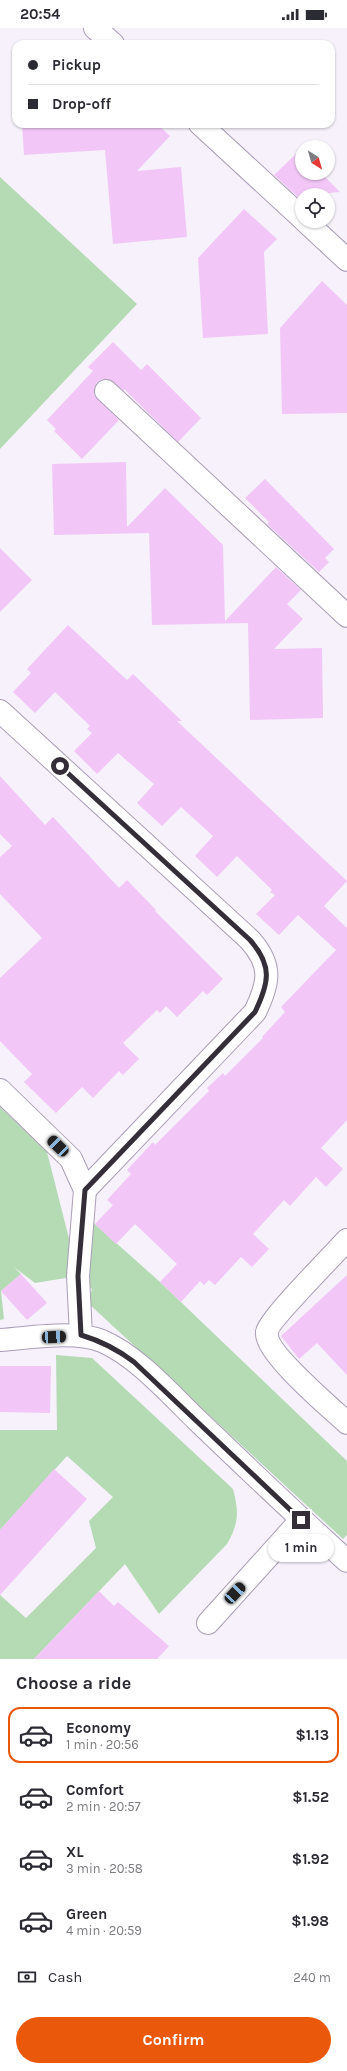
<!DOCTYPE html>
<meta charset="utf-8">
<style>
body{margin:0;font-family:Karla,sans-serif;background:#f2f2f3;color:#2b2b33;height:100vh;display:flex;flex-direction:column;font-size:15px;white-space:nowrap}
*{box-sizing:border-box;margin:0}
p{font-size:13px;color:#7c7c81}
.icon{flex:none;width:22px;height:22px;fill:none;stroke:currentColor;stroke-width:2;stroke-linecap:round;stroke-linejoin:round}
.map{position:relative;height:1631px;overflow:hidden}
.details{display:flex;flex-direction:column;background:#fff;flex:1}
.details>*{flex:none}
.banner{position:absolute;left:12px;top:12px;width:323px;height:88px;border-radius:12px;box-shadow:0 1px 3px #0004;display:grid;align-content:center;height:88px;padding:0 16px;background:#fff}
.needle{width:26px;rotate:143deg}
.tools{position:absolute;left:295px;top:112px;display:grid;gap:8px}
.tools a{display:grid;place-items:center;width:40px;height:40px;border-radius:50%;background:#fff;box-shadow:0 1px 3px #0004;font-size:20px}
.end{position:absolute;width:18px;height:18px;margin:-9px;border:5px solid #332e38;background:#fff;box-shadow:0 0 0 2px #fff}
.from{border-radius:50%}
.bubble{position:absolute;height:28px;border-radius:14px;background:#fff;box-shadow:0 1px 3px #0004;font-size:13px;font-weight:700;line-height:28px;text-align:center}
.car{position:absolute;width:12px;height:24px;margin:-12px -6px;border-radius:5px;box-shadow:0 0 3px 1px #0007;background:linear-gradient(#222 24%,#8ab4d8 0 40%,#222 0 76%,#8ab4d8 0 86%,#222 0)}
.banner b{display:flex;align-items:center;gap:14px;height:38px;font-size:15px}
.banner b+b{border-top:1px solid #e1e1e2}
.banner i{width:10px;height:10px;background:#2b2b33}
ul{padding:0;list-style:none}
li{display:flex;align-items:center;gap:12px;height:56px;margin:0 8px 6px;padding:0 8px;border:2px solid transparent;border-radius:12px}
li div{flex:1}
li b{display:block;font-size:15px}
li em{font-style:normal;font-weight:700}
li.selected{border-color:#ea580c}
li>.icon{width:36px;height:36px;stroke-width:1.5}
h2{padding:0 16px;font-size:18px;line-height:48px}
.pay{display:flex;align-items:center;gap:10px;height:44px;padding:0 16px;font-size:15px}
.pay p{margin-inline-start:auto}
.action{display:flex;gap:8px;margin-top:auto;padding:8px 16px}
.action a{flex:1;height:46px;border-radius:24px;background:#ea580c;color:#fff;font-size:16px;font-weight:700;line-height:46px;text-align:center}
.status{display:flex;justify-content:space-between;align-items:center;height:28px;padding:0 20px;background:#fff;direction:ltr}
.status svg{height:11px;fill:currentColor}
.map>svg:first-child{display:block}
</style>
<div class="status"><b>20:54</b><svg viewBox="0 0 49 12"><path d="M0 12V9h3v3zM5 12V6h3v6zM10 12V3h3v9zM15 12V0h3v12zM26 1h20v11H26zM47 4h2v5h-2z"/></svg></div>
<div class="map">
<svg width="347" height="1631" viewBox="0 0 347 1631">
<rect width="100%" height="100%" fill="#f6f1fb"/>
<g fill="#b4dbb4">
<polygon points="0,149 137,276 0,421"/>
<polygon points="0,1079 47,1124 78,1246 87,1189 160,1254 347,1433 347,1507 343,1511 88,1275 92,1261 78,1248 35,1255 14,1239 21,1246 1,1263 4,1291 0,1292"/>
<path d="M 56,1327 L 92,1330 L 233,1461 C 239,1484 239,1495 227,1516 L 159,1586 L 125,1536 L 34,1631 L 0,1631 L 0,1567 L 26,1590 L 96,1520 L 89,1493 L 113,1469 L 67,1428 L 0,1502 L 0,1402 L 57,1402 Z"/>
</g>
<g fill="#f2c7f7">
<polygon points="22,96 157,96 170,108 137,143 181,139 187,209 113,216 105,122 24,127"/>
<polygon points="299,123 302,126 302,145 321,145 340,164 302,167 302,173 274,147"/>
<polygon points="244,181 277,211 264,224 268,306 203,310 198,230"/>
<polygon points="322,253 347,277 347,385 282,386 280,300"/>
<polygon points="113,314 141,342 147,336 201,390 178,414 124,361 124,363 109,351 102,351 97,354 94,360 94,367 119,392 82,431 54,403 56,401 47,392 93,343 88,339"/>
<polygon points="126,434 127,499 165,460 223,517 225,593 276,539 301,562 287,576 303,591 274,621 322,620 323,690 250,692 248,595 152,597 149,505 54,507 52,436"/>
<polygon points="265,451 334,521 325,530 329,534 319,544 267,496 269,494 245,470"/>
<polygon points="0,520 32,552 0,584"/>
<polygon points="68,597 127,652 133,646 182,693 177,693 347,853 324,878 347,900 347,1092 321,1120 343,1141 326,1159 316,1149 290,1178 284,1172 253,1206 269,1221 252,1239 241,1229 215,1257 209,1252 204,1257 200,1253 181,1274 160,1254 177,1236 135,1196 116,1216 95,1196 113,1177 107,1172 131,1146 127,1142 153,1114 155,1117 209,1063 207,1060 223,1045 225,1048 263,1010 262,1009 285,984 281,979 336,922 298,887 279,907 256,886 275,867 270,864 272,862 237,828 217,849 195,828 213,808 181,779 162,798 137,775 154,756 118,725 97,746 74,723 92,705 87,701 90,698 55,664 35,685 13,664 31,645 27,641"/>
<polygon points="0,748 45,797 53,789 119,860 127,852 156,882 155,883 223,951 207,967 203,963 177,989 166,978 160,985 157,982 123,1015 139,1031 123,1047 119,1043 93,1070 82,1059 56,1085 24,1054 32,1046 0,1013 0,950 42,910 0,866 0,829 12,818 0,806"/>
<polygon points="21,1246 47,1275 27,1292 1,1263"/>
<polygon points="347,1247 347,1347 317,1315 299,1331 281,1308"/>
<polygon points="0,1338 51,1338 50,1385 0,1384"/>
<polygon points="54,1441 87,1471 0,1567 0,1502"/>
<polygon points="99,1563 114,1578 118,1574 169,1618 157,1631 34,1631"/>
</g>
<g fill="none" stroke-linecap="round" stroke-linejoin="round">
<defs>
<g id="minor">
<polyline points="95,0 113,16"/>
<polyline points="200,96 302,190"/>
<polyline points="305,193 347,232"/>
<polyline points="106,363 347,588"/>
<path d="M 0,683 L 250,912 C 273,938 269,955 255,984 L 85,1162"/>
<polyline points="0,1062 71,1131 85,1162 78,1248 81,1307"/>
<path d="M 347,1212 C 335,1225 268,1293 267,1304 C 264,1324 331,1380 347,1395"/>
<path d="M 0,1312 C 31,1310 74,1302 102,1313 C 137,1328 170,1366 197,1392 C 247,1440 296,1487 347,1533"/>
<polyline points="208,1595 301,1492"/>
</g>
</defs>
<use href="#minor" stroke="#aa9db6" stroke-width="24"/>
<use href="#minor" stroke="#fff" stroke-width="22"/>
</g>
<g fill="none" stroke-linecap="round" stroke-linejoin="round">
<path stroke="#332e38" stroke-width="5" d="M 60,738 L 250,912 C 273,938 269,955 255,984 L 85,1162 L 78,1248 L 81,1307 C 101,1313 117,1321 134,1334 L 301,1492"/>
</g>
</svg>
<div class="tools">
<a><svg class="needle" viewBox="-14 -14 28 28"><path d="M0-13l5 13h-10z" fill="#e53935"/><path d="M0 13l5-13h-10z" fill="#7c7c81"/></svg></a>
<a><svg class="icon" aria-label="locate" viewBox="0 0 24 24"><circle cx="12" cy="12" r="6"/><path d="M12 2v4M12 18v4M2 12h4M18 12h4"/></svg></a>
</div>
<i class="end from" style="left:60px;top:738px"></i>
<i class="end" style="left:301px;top:1492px"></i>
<div class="bubble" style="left:268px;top:1506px;width:66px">1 min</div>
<i class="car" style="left:58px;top:1118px;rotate:314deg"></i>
<i class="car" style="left:54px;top:1309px;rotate:87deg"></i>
<i class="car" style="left:235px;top:1565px;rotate:43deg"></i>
<div class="banner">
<b><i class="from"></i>Pickup</b>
<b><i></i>Drop-off</b>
</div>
</div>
<section class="details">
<h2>Choose a ride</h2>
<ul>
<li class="selected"><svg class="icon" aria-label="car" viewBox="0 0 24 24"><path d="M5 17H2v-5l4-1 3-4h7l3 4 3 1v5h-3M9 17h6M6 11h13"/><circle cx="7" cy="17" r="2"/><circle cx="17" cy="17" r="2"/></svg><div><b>Economy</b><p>1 min · 20:56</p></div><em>$1.13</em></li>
<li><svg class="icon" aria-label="car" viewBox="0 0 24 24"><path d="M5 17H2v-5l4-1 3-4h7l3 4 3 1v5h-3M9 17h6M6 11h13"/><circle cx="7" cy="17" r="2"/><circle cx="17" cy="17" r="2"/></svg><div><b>Comfort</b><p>2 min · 20:57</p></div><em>$1.52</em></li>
<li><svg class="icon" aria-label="car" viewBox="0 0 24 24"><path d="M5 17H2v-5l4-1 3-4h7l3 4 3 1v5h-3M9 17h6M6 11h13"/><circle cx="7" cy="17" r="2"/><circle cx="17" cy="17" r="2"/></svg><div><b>XL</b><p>3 min · 20:58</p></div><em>$1.92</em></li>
<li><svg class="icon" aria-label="car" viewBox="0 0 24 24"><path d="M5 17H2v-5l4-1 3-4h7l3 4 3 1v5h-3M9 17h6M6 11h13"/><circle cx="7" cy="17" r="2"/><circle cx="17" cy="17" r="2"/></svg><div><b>Green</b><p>4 min · 20:59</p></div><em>$1.98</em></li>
</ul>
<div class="pay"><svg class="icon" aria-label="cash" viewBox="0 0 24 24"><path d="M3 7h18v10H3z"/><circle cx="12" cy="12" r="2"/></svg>Cash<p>240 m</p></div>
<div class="action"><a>Confirm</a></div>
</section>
